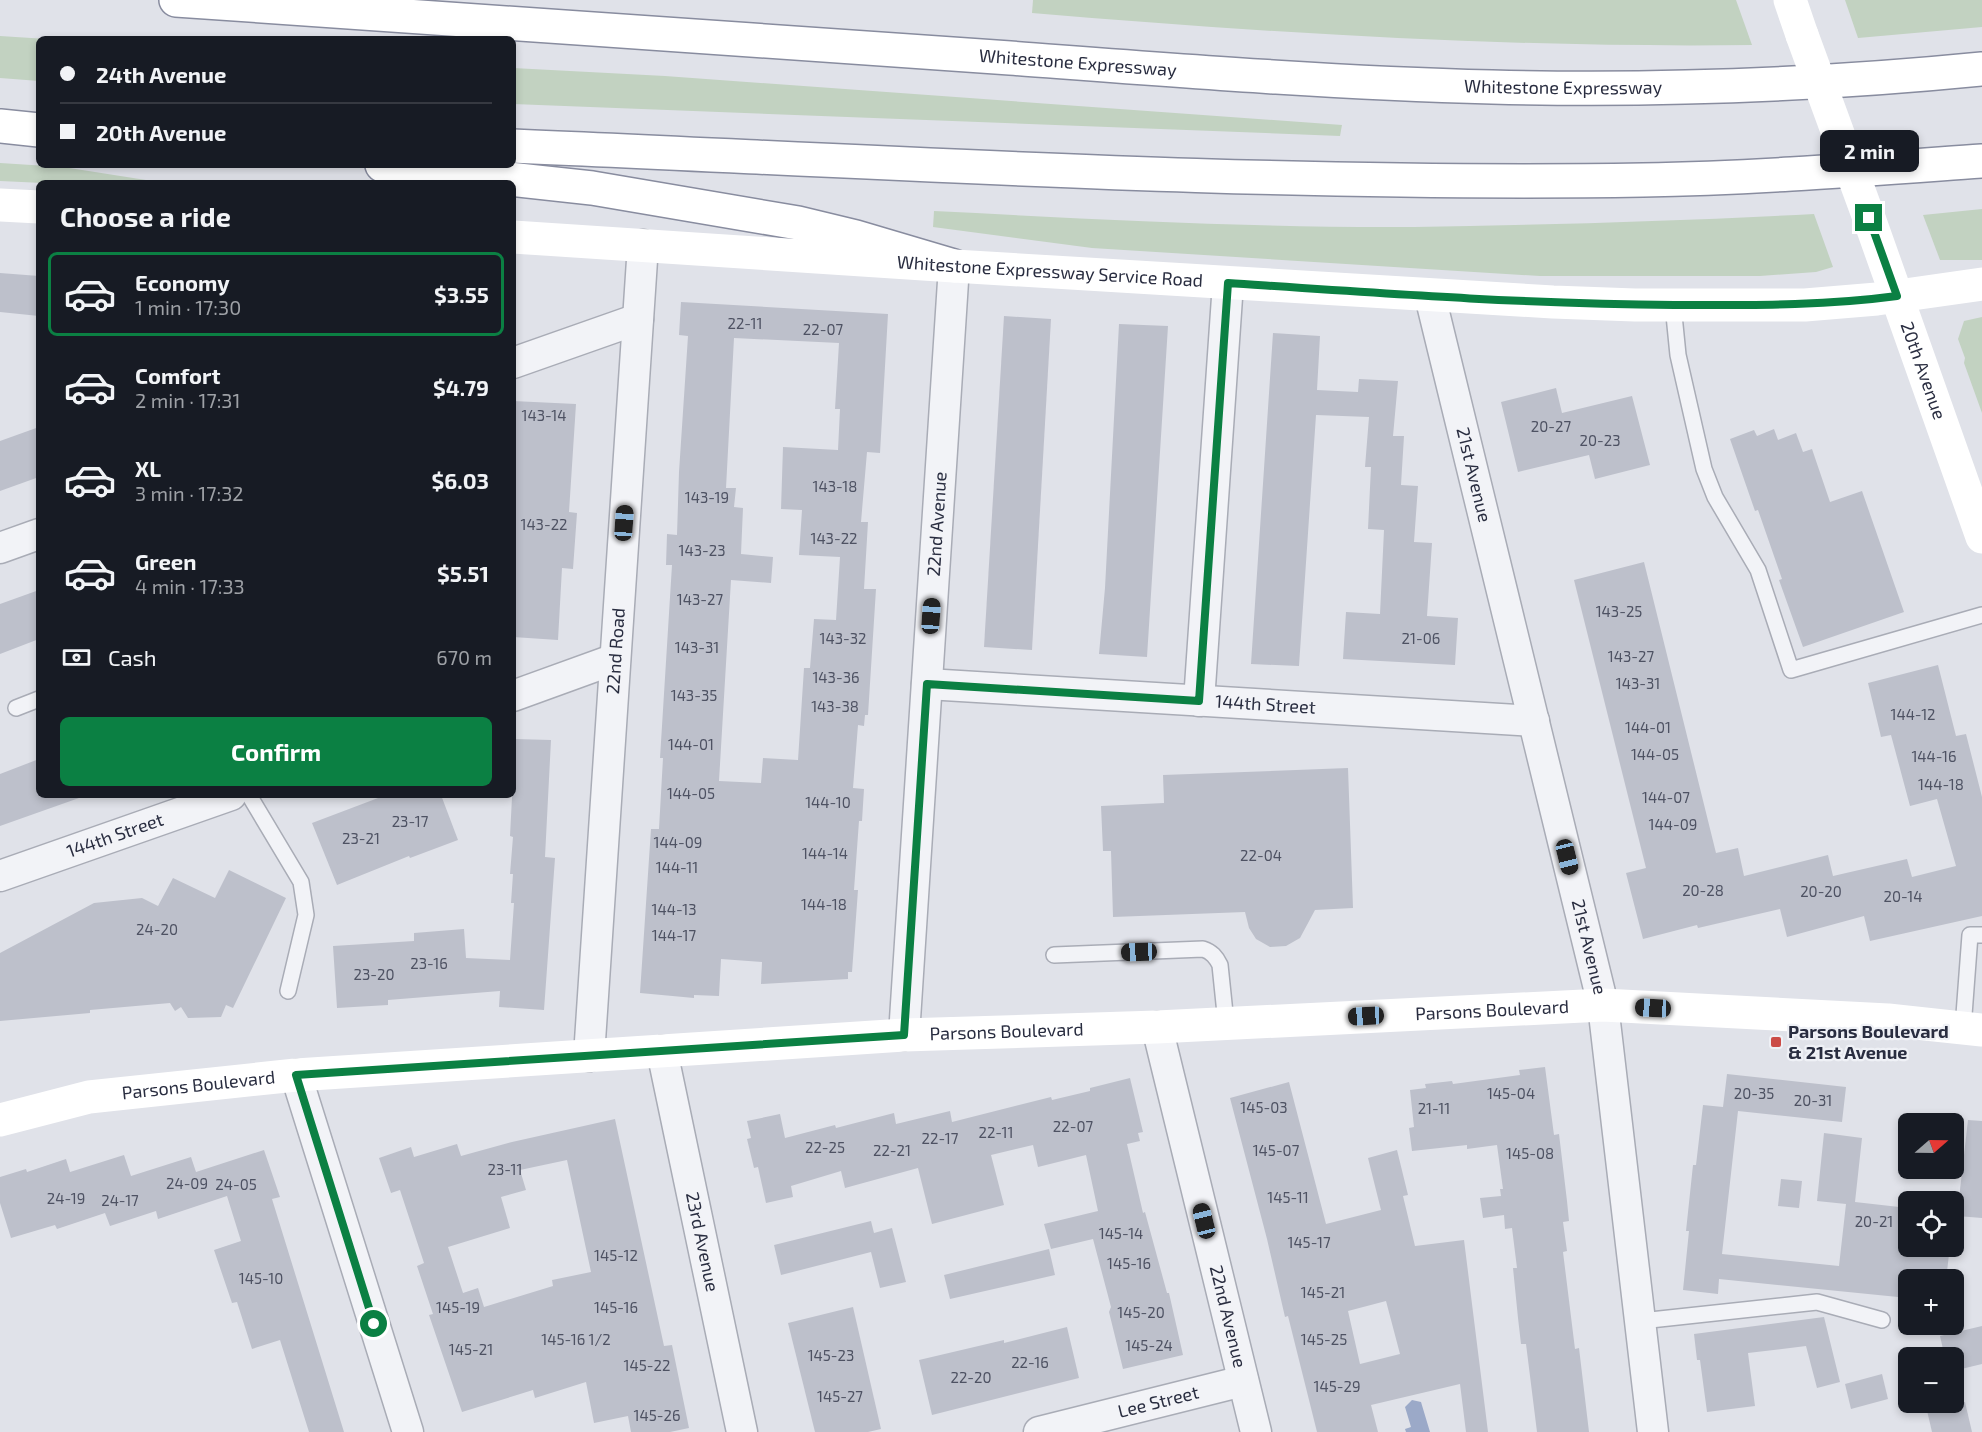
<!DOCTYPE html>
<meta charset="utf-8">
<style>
body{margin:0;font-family:"Exo 2",sans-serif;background:#20242c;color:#f1f3f6;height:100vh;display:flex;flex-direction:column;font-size:22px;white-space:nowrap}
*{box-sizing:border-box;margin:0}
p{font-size:20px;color:#9ea1a6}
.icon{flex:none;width:33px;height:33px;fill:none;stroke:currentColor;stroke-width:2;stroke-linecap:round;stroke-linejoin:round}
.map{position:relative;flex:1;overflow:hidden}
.details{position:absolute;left:36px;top:180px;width:480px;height:618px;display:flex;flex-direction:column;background:#171b24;border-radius:9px;box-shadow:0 3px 9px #0003}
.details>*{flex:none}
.top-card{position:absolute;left:36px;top:36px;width:480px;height:132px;border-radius:9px;box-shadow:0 3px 9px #0003;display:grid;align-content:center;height:132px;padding:0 24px;background:#171b24}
.needle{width:39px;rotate:70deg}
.buttons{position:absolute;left:1898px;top:1113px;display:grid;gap:12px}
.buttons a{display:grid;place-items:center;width:66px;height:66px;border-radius:9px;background:#171b24;box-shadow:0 3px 9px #0003;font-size:30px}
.end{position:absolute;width:27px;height:27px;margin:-14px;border:8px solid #0b8043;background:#fff;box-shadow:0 0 0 3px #fff}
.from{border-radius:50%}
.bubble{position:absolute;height:42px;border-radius:9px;background:#171b24;box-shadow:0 3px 9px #0003;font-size:20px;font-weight:700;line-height:42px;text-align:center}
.car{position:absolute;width:18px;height:36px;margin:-18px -9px;border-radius:8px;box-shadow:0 0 4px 2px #0007;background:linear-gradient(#222 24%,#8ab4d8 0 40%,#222 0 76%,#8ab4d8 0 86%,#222 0)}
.top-card b{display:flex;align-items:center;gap:21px;height:57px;font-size:22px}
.top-card b+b{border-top:2px solid #363941}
.top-card i{width:15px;height:15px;background:#f1f3f6}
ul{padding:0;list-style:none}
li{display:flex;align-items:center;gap:18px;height:84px;margin:0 12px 9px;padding:0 12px;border:3px solid transparent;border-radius:9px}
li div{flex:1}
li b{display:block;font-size:22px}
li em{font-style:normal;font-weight:700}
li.on{border-color:#0b8043}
li>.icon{width:54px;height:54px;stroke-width:1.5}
h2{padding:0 24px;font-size:27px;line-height:72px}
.pay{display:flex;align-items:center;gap:15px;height:66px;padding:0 24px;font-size:22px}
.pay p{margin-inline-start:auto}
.primary-button{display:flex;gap:12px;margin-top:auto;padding:12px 24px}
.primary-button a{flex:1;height:69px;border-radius:9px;background:#0b8043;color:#fff;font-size:24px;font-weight:700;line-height:69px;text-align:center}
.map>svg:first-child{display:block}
</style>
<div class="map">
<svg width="1982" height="1432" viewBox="0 0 1982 1432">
<rect width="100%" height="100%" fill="#e0e2e9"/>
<g fill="#c2d2c1">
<path d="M 1033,0 L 1736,0 L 1752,45 C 1512,48 1271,33 1032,13 Z"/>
<polygon points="1845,0 1982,0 1982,27 1858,38"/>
<polygon points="0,36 47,39 39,39 39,81 0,78"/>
<polygon points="513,68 665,76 1342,125 1340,136 513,104"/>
<polygon points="0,163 63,167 165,183 43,183 0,181"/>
<polygon points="1982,209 1982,260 1940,260 1923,215"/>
<path d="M 934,211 C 1094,219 1254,228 1414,227 C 1547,225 1681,221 1814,214 L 1833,267 L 1816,272 L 1760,276 L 1540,276 L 1092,248 L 933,227 Z"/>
<polygon points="1982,317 1982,413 1964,363 1965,358 1958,339 1964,321"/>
</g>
<polygon fill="#9ba9c8" points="1412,1400 1421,1402 1430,1432 1406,1432 1405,1429 1411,1427 1405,1407"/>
<g fill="#bdc0cb" fill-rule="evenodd">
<polygon points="0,273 39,276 39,316 0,312"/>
<path d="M 681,302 L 888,314 L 880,453 L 867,452 L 861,522 L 868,522 L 864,589 L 876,589 L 868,715 L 865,715 L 864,726 L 858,725 L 853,788 L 864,789 L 862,821 L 859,821 L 854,890 L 858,890 L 852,972 L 848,972 L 848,979 L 761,984 L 762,962 L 721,959 L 719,996 L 694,995 L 694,998 L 640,993 L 651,829 L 659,829 L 663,758 L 660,758 L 672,565 L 666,565 L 667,534 L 677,535 L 679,472 L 688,336 L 679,335 ZM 734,338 L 839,343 L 835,409 L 840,409 L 838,450 L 783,447 L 781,509 L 802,510 L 799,555 L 840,557 L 836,620 L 814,619 L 810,668 L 804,668 L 798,760 L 763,758 L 761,783 L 719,781 L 731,580 L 771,583 L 773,557 L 741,554 L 743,508 L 734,507 L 736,488 L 726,488 Z"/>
<polygon points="1004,316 1051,319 1032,650 984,647"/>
<polygon points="1119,324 1168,326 1147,657 1099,654 1105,588"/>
<polygon points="1273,333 1320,336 1317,390 1358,392 1359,379 1398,381 1393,436 1404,436 1401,485 1418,486 1414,542 1432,543 1427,616 1458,618 1455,665 1343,659 1346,612 1380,614 1384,530 1368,529 1371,467 1365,467 1369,417 1316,415 1299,666 1251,664"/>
<polygon points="1556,388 1562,413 1632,396 1650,465 1595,479 1589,455 1518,472 1501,402"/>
<polygon points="513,401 576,404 569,512 577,513 573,569 562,568 558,640 513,637"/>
<polygon points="39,427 39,477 0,491 0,441"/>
<polygon points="1774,429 1778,440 1796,433 1803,452 1812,449 1830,502 1862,491 1904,612 1803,647 1779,580 1782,579 1758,510 1755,511 1730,439 1754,430 1757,436"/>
<polygon points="1644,562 1716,853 1738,848 1744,876 1828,855 1833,876 1907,859 1912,877 1956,866 1937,799 1910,806 1891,735 1881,737 1868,683 1938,665 1956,736 1966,734 1982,797 1982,916 1870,941 1864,916 1787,937 1780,909 1698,928 1697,925 1643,939 1626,873 1646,868 1574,580"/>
<polygon points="39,590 39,639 0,654 0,604"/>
<polygon points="515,739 551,740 545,857 555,858 544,1010 499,1007 500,991 388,1000 388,1005 337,1008 333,946 414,941 414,933 464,929 466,958 510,960 514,903 511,903 513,874 510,874 513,837 510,836"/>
<polygon points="39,759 39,795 79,795 79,798 0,826 0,774"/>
<polygon points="1348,768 1353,908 1315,910 1300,938 1286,946 1270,947 1256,939 1249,928 1245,912 1113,917 1111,851 1103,851 1101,806 1164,803 1163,775"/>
<polygon points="386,795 441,795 458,840 410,858 409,856 337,885 312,823"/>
<polygon points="229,870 286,898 233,1008 226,1005 221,1017 188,1018 181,1007 175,1011 170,1003 90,1010 90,1013 0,1021 0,953 94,903 142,898 158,906 173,878 215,898"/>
<polygon points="1545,1067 1554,1135 1559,1134 1567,1201 1569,1221 1563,1222 1567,1251 1563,1252 1575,1349 1579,1348 1589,1432 1537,1432 1526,1344 1521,1344 1518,1318 1513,1268 1517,1268 1512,1228 1505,1229 1504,1215 1483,1218 1480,1198 1501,1196 1500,1189 1503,1189 1497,1145 1467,1149 1467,1145 1412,1151 1409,1128 1414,1127 1410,1090 1426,1088 1425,1084 1452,1081 1453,1084 1520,1075 1519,1070"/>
<polygon points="1727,1074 1846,1087 1842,1122 1738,1111 1722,1254 1839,1266 1846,1204 1817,1201 1824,1133 1862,1138 1855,1202 1908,1208 1908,1246 1950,1246 1946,1280 1908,1280 1908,1298 1719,1279 1718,1294 1683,1290 1689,1231 1686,1231 1693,1165 1696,1165 1703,1105 1723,1107"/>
<polygon points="1130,1078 1143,1132 1138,1133 1140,1141 1127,1144 1143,1213 1145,1212 1167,1293 1169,1293 1183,1355 1123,1369 1109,1312 1111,1307 1093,1239 1051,1249 1044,1224 1098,1211 1086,1155 1038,1167 1033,1145 991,1155 1004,1205 932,1224 918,1168 845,1188 841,1171 791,1186 793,1197 766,1203 758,1167 754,1168 747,1139 751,1138 747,1121 780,1114 785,1138 835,1125 836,1128 894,1113 896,1124 950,1111 952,1122 1051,1097 1052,1100 1090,1091 1090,1088"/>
<path d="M 1289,1082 L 1326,1224 L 1381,1210 L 1368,1158 L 1397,1150 L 1408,1195 L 1403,1196 L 1415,1246 L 1464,1240 L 1488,1432 L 1466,1432 L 1460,1384 L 1371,1405 L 1378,1432 L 1317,1432 L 1288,1316 L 1285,1317 L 1267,1239 L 1230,1098 ZM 1386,1301 L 1400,1354 L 1360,1364 L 1348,1311 Z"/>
<path d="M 615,1119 L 664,1346 L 672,1345 L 689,1428 L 670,1432 L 631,1432 L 628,1416 L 594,1423 L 586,1382 L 535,1398 L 533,1390 L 462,1412 L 429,1315 L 433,1314 L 417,1266 L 424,1263 L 400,1190 L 391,1193 L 379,1158 L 411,1147 L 414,1157 L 457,1144 L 461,1156 L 512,1142 ZM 567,1160 L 591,1272 L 552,1280 L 553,1286 L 484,1307 L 478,1288 L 463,1293 L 448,1247 L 510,1228 L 501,1197 L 526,1190 L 520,1170 Z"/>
<polygon points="1968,1120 1982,1121 1982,1218 1957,1216"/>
<polygon points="264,1150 280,1197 272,1199 344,1432 309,1432 280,1340 252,1349 237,1302 232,1303 214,1250 241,1241 227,1196 158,1219 156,1211 110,1226 105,1213 57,1229 55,1225 11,1238 0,1203 0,1177 26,1169 27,1172 66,1159 70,1172 124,1155 131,1176 191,1157 196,1172"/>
<polygon points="1781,1179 1802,1181 1799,1208 1778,1206"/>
<polygon points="871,1221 874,1233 892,1228 906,1282 880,1288 871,1252 781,1275 774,1245"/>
<polygon points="1049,1249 1055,1275 950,1299 944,1275"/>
<polygon points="853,1307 881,1429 868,1432 815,1432 788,1323"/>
<polygon points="1824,1317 1840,1382 1817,1388 1806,1346 1748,1353 1755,1406 1707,1412 1700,1360 1697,1360 1694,1334"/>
<polygon points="1982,1326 1982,1364 1953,1371 1953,1358 1945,1358 1940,1336"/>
<polygon points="1067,1327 1079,1378 932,1415 919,1360 1004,1340 1004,1343"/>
<polygon points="1882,1374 1888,1399 1851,1409 1845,1384"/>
<polygon points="1925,1402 1965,1402 1972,1432 1932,1432"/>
</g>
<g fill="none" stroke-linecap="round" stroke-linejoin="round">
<defs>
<g id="lane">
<polyline points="1673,305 1678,355 1704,469 1715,497 1758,570 1791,670 1982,615"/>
<polyline points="16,708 39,699"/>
<polyline points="249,795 301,882 306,915 288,991"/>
<path d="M 1054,955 L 1203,949 C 1212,952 1216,957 1220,965 L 1226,1023"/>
<polyline points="1963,1028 1970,935 1982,935"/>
<polyline points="1641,1321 1817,1302 1882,1320"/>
</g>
<g id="street">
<path id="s1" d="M 1430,296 L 1603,1005 L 1653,1432"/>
<polyline points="513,363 638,319"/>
<polyline points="0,548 39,534"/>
<path id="s2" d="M 927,684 L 1534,721"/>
<polyline points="513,696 615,659"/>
<polyline points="1199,701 1228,283"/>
<path id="s3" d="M 0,876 L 231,795"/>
<path id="s4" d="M 1157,1027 L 1256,1432"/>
<path id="s5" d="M 904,1035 L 954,266"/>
<path id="s6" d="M 662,1051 L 742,1432"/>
<path id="s7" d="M 589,1056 L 643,245"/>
<polyline points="296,1075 408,1432"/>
<path id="s8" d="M 1039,1432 L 1243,1381"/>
</g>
<g id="highway">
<path id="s12" d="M 176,0 C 454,19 732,39 1010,58 C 1171,70 1331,83 1492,87 C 1655,91 1820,85 1982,69"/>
<polyline points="0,126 39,130"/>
<path d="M 513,146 C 889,162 1266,186 1643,180 C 1756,178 1869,169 1982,161"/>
<polyline points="382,165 592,188 798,223 856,237 954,266"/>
</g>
</defs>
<use href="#lane" stroke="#a9acb6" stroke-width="18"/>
<use href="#street" stroke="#a9acb6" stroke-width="33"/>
<use href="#highway" stroke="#888c9f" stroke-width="36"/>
<use href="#lane" stroke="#f2f3f7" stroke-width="15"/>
<use href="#street" stroke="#f2f3f7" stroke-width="30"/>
<g stroke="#fff" stroke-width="33">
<polyline points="1790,0 1802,35"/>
<polyline points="0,205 39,207"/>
<path id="s9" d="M 1869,218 L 1982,537"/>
<path id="s10" d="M 513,237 L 954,266 L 1553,302 L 1635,305 L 1805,305 L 1877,299 L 1982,284"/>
<path id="s11" d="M 0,1120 L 89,1097 L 296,1075 L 904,1035 L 1157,1027 L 1603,1005 L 1888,1020 L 1982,1030"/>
</g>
<use href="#highway" stroke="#fff" stroke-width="33"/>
<polyline stroke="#fff" stroke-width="33" points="1802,35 1869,218"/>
</g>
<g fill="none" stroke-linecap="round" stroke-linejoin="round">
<path stroke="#0b8043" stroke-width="8" d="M 374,1324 L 296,1075 L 904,1035 L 927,684 L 1199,701 L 1228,283 C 1376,293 1525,304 1674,305 C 1749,305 1823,306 1897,296 L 1869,218"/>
</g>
<rect fill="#cb4c47" stroke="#eff1f6" stroke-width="2" x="1770" y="1036" width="12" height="12" rx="3"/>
<g text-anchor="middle" stroke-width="4.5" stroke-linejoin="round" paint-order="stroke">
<g font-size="15" fill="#4e5263">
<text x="745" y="329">22-11</text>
<text x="823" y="335">22-07</text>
<text x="544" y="421">143-14</text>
<text x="1551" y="432">20-27</text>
<text x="1600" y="446">20-23</text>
<text x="835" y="492">143-18</text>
<text x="707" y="503">143-19</text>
<text x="544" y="530">143-22</text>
<text x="834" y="544">143-22</text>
<text x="702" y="556">143-23</text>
<text x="700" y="605">143-27</text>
<text x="1619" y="617">143-25</text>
<text x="843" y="644">143-32</text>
<text x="1421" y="644">21-06</text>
<text x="697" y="653">143-31</text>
<text x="1631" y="662">143-27</text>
<text x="836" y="683">143-36</text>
<text x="1638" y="689">143-31</text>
<text x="694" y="701">143-35</text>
<text x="835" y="712">143-38</text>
<text x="1913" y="720">144-12</text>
<text x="1648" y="733">144-01</text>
<text x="691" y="750">144-01</text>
<text x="1655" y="760">144-05</text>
<text x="1934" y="762">144-16</text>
<text x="1941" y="790">144-18</text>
<text x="691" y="799">144-05</text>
<text x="1666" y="803">144-07</text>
<text x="828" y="808">144-10</text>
<text x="410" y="827">23-17</text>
<text x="1673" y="830">144-09</text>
<text x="361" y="844">23-21</text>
<text x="678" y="848">144-09</text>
<text x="825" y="859">144-14</text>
<text x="1261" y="861">22-04</text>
<text x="677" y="873">144-11</text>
<text x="1703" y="896">20-28</text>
<text x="1821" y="897">20-20</text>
<text x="1903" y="902">20-14</text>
<text x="824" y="910">144-18</text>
<text x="674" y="915">144-13</text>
<text x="157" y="935">24-20</text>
<text x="674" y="941">144-17</text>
<text x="429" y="969">23-16</text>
<text x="374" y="980">23-20</text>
<text x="1511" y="1099">145-04</text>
<text x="1754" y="1099">20-35</text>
<text x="1813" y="1106">20-31</text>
<text x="1264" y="1113">145-03</text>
<text x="1434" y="1114">21-11</text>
<text x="1073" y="1132">22-07</text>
<text x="996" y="1138">22-11</text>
<text x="940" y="1144">22-17</text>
<text x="825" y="1153">22-25</text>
<text x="892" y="1156">22-21</text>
<text x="1276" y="1156">145-07</text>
<text x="1530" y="1159">145-08</text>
<text x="505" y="1175">23-11</text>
<text x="187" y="1189">24-09</text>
<text x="236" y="1190">24-05</text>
<text x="1288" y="1203">145-11</text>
<text x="66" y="1204">24-19</text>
<text x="120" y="1206">24-17</text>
<text x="1874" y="1227">20-21</text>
<text x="1121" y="1239">145-14</text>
<text x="1309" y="1248">145-17</text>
<text x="616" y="1261">145-12</text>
<text x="1129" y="1269">145-16</text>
<text x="261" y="1284">145-10</text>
<text x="1323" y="1298">145-21</text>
<text x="458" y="1313">145-19</text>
<text x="616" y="1313">145-16</text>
<text x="1141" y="1318">145-20</text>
<text x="576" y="1345">145-16 1/2</text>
<text x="1324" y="1345">145-25</text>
<text x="1149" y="1351">145-24</text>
<text x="471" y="1355">145-21</text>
<text x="831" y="1361">145-23</text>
<text x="1030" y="1368">22-16</text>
<text x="647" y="1371">145-22</text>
<text x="971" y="1383">22-20</text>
<text x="1337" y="1392">145-29</text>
<text x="840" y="1402">145-27</text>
<text x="657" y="1421">145-26</text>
</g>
<g font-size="18" fill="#292d40" stroke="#eff1f6">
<text dy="6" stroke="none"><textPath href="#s12" startOffset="904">Whitestone Expressway</textPath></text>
<text dy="6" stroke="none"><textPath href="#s12" startOffset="1390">Whitestone Expressway</textPath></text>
<text dy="6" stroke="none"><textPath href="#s10" startOffset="538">Whitestone Expressway Service Road</textPath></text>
<text dy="6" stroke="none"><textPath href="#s9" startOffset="162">20th Avenue</textPath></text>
<text dy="6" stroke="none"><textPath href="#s1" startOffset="184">21st Avenue</textPath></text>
<text dy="6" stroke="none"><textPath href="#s5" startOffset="512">22nd Avenue</textPath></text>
<text dy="6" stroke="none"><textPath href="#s7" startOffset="406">22nd Road</textPath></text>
<text dy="6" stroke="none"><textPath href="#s2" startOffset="339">144th Street</textPath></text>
<text dy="6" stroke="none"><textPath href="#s3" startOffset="122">144th Street</textPath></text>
<text dy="6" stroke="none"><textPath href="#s1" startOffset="670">21st Avenue</textPath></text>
<text dy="6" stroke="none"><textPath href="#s11" startOffset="1498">Parsons Boulevard</textPath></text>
<text dy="6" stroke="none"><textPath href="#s11" startOffset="1012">Parsons Boulevard</textPath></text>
<text dy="6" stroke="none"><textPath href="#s11" startOffset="202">Parsons Boulevard</textPath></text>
<text dy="6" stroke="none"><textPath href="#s6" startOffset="195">23rd Avenue</textPath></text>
<text dy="6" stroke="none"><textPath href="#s4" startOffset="298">22nd Avenue</textPath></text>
<text dy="6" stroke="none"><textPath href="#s8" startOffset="123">Lee Street</textPath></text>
</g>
<g font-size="18" font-weight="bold" fill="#292d40" stroke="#eff1f6" text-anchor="start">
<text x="1788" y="1038">Parsons Boulevard<tspan x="1788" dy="21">&amp; 21st Avenue</tspan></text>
</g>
</g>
</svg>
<div class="buttons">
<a><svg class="needle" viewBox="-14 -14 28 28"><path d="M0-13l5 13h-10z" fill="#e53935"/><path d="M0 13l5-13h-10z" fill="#9ea1a6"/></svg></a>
<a><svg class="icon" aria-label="locate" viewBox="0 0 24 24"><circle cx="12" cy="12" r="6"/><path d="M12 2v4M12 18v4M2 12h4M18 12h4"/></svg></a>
<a>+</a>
<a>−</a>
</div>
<i class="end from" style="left:374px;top:1324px"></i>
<i class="end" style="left:1869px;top:218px"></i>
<div class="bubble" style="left:1820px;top:130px;width:99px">2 min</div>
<i class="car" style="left:624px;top:523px;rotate:4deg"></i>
<i class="car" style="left:931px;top:616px;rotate:4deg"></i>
<i class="car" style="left:1567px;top:857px;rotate:166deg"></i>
<i class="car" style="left:1139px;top:952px;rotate:268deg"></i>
<i class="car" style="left:1653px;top:1008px;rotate:273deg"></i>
<i class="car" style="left:1366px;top:1016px;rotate:267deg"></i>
<i class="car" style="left:1204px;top:1221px;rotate:346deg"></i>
<div class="top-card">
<b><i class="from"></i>24th Avenue</b>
<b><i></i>20th Avenue</b>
</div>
<section class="details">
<h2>Choose a ride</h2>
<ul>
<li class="on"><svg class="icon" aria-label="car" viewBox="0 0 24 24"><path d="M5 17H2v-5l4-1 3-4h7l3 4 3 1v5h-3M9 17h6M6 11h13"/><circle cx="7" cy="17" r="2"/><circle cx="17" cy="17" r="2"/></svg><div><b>Economy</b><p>1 min · 17:30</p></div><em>$3.55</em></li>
<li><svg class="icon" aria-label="car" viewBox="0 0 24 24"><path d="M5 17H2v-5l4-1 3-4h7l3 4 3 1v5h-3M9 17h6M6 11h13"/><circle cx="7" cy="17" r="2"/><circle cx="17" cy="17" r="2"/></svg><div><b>Comfort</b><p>2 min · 17:31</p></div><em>$4.79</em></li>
<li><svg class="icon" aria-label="car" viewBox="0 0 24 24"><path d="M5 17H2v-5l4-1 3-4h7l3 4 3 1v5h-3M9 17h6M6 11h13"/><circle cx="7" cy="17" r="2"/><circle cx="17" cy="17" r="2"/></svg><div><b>XL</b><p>3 min · 17:32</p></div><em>$6.03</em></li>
<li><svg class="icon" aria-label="car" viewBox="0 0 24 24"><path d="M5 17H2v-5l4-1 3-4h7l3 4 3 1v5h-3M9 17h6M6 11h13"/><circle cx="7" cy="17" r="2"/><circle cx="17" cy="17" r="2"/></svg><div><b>Green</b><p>4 min · 17:33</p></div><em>$5.51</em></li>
</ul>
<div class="pay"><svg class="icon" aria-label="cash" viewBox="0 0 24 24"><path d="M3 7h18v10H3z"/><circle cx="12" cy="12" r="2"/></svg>Cash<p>670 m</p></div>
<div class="primary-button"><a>Confirm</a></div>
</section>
</div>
